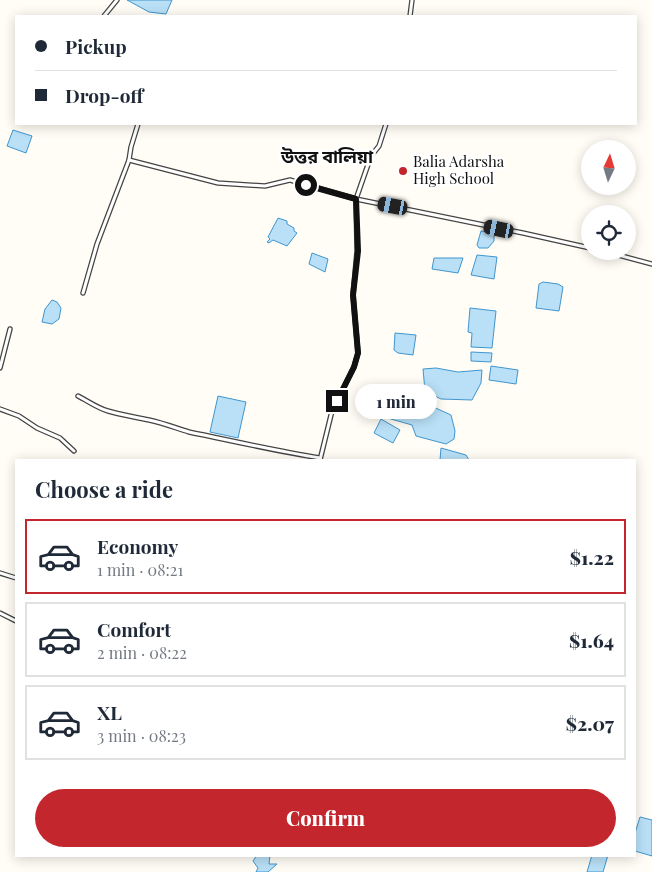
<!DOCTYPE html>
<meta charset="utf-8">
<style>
body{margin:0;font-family:"Playfair Display","Noto Sans Bengali",serif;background:#f6f6f7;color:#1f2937;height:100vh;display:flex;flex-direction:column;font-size:19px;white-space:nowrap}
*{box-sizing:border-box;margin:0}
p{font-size:16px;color:#747a83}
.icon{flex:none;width:28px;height:28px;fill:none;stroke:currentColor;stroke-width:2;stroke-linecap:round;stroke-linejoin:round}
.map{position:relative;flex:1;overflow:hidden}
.side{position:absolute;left:15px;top:459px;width:621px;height:398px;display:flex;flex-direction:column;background:#fff;border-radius:0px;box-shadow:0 2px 12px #0003}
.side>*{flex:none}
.hud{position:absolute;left:15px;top:15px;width:622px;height:110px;border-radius:0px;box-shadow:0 2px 12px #0003;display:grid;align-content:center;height:110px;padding:0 20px;background:#fff}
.needle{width:32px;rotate:4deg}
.fabs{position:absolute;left:581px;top:140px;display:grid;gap:10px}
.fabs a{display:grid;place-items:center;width:55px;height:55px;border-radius:50%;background:#fff;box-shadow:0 2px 12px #0003;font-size:25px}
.end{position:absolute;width:22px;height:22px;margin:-11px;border:6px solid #111;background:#fff;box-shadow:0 0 0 2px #fff}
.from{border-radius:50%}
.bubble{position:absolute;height:35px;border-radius:18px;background:#fff;box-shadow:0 2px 12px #0003;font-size:16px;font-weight:800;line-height:35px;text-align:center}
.car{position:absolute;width:15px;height:30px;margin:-15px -8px;border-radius:6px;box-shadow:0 0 4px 1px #0007;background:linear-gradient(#222 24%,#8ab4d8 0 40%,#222 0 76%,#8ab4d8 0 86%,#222 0)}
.hud b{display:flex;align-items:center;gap:18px;height:48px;font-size:19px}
.hud b+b{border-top:1px solid #e0e1e3}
.hud i{width:12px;height:12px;background:#1f2937}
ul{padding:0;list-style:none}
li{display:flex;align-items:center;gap:15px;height:75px;margin:0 10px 8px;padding:0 10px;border:2px solid #e0e1e3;border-radius:0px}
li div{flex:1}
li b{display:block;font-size:19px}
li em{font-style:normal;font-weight:800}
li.current{border-color:#c4262e}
li>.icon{width:45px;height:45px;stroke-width:1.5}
h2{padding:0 20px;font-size:22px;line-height:60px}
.action{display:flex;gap:10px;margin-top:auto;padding:10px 20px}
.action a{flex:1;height:58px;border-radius:30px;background:#c4262e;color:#fff;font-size:20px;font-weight:800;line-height:58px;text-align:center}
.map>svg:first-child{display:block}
</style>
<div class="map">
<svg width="652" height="872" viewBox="0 0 652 872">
<rect width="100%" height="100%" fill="#fffdf5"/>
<g fill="#b9e0f7" stroke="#3f96cf">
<polygon points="127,0 172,0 166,14 149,12"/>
<polygon points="13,130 32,136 26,153 7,146"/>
<polygon points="278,218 287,221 287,224 294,228 294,231 297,233 287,246 273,240 269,243 267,242 270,239 268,237"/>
<polygon points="481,231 490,232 494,236 494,241 488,248 479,248 477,245"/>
<polygon points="312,253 328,259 325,272 309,264"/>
<polygon points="477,255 497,257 494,279 471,275"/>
<polygon points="434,258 463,258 458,273 432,269"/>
<polygon points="543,282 558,284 563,287 559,311 536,308 539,284"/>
<polygon points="52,300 57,302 61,308 59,319 52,324 42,322 45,309"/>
<polygon points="470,308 496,311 492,348 471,347 472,333 468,332"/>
<polygon points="395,333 416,335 413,355 398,353 394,350"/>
<polygon points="471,352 492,353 491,362 471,361"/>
<polygon points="491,366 518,370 516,384 489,380"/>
<polygon points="436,368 458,372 482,370 481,383 472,400 441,399 425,391 423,369"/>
<polygon points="394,387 410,393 412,400 411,411 413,413 420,405 429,405 451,415 455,431 454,439 446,444 416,436 412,425 384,417 386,407 378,403 382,392 384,396 390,393"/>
<polygon points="218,396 246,402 238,438 210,432"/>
<polygon points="381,419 400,430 393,443 374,433"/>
<polygon points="441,448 466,455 469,460 440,460"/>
<polygon points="640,817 652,820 652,856 635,851 635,833"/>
<polygon points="257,855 270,855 269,864 277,864 268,872 256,872 258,868 253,861"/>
<polygon points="592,855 608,855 603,872 587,872"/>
</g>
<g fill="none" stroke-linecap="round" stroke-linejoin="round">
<defs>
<g id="street">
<polyline points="104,16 117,0"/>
<polyline points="410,16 412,0"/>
<polyline points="129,160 218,183 265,186 290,180 356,199 523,233 590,248"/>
<polyline points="603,251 652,264"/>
<polyline points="83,293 97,244 129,160 131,147 138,124"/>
<polyline points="0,368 10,329"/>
<path d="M 78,396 C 88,401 97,408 108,411 C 121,415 136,417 149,420 C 163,423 176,428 189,432 C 233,441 276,451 320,458"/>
<polyline points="0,409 19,416 37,428 60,438 74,451"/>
<polyline points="320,460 332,411 354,367 358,353 353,295 357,251 356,199 371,156 379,146 386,124"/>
<polyline points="0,573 16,578"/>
<polyline points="0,613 16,621"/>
</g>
</defs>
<use href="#street" stroke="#444" stroke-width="5.5"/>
<use href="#street" stroke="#fff" stroke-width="3"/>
</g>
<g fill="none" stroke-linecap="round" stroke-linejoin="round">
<polyline stroke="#111" stroke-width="6" points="306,185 356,199 358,251 353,295 358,353 354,367 337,401"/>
</g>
<circle fill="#c4262e" stroke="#fff" stroke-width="2" cx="403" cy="171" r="5"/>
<g text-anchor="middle" stroke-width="5" stroke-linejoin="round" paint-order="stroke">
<g font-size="15" fill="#111" stroke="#fff" text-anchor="start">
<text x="413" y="167">Balia Adarsha<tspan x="413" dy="17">High School</tspan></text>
</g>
<g font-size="18" font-weight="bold" fill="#111" stroke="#fff">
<text x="327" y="163">উত্তর বালিয়া</text>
</g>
</g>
</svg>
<div class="fabs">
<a><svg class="needle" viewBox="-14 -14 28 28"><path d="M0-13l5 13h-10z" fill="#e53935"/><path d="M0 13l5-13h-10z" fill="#747a83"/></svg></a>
<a><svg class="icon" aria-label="locate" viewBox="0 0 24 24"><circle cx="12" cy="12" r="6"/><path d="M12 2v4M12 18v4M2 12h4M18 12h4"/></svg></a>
</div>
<i class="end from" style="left:306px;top:185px"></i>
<i class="end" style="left:337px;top:401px"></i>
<div class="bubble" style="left:355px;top:384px;width:82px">1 min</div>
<i class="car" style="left:393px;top:206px;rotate:281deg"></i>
<i class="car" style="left:499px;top:229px;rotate:282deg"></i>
<div class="hud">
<b><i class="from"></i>Pickup</b>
<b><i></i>Drop-off</b>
</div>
<section class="side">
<h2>Choose a ride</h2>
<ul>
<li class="current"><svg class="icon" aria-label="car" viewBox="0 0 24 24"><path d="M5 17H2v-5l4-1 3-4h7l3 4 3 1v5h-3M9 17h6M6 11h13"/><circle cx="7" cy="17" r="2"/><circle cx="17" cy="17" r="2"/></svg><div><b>Economy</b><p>1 min · 08:21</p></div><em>$1.22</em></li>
<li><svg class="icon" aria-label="car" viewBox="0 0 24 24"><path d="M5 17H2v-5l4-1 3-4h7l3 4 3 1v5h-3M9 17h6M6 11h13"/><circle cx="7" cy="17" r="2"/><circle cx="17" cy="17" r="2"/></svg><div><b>Comfort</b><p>2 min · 08:22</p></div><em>$1.64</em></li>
<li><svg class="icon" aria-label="car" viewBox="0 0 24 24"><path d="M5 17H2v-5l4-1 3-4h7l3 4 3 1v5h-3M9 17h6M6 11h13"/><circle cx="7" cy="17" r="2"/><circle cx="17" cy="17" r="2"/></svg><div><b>XL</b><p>3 min · 08:23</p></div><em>$2.07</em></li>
</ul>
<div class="action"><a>Confirm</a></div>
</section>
</div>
